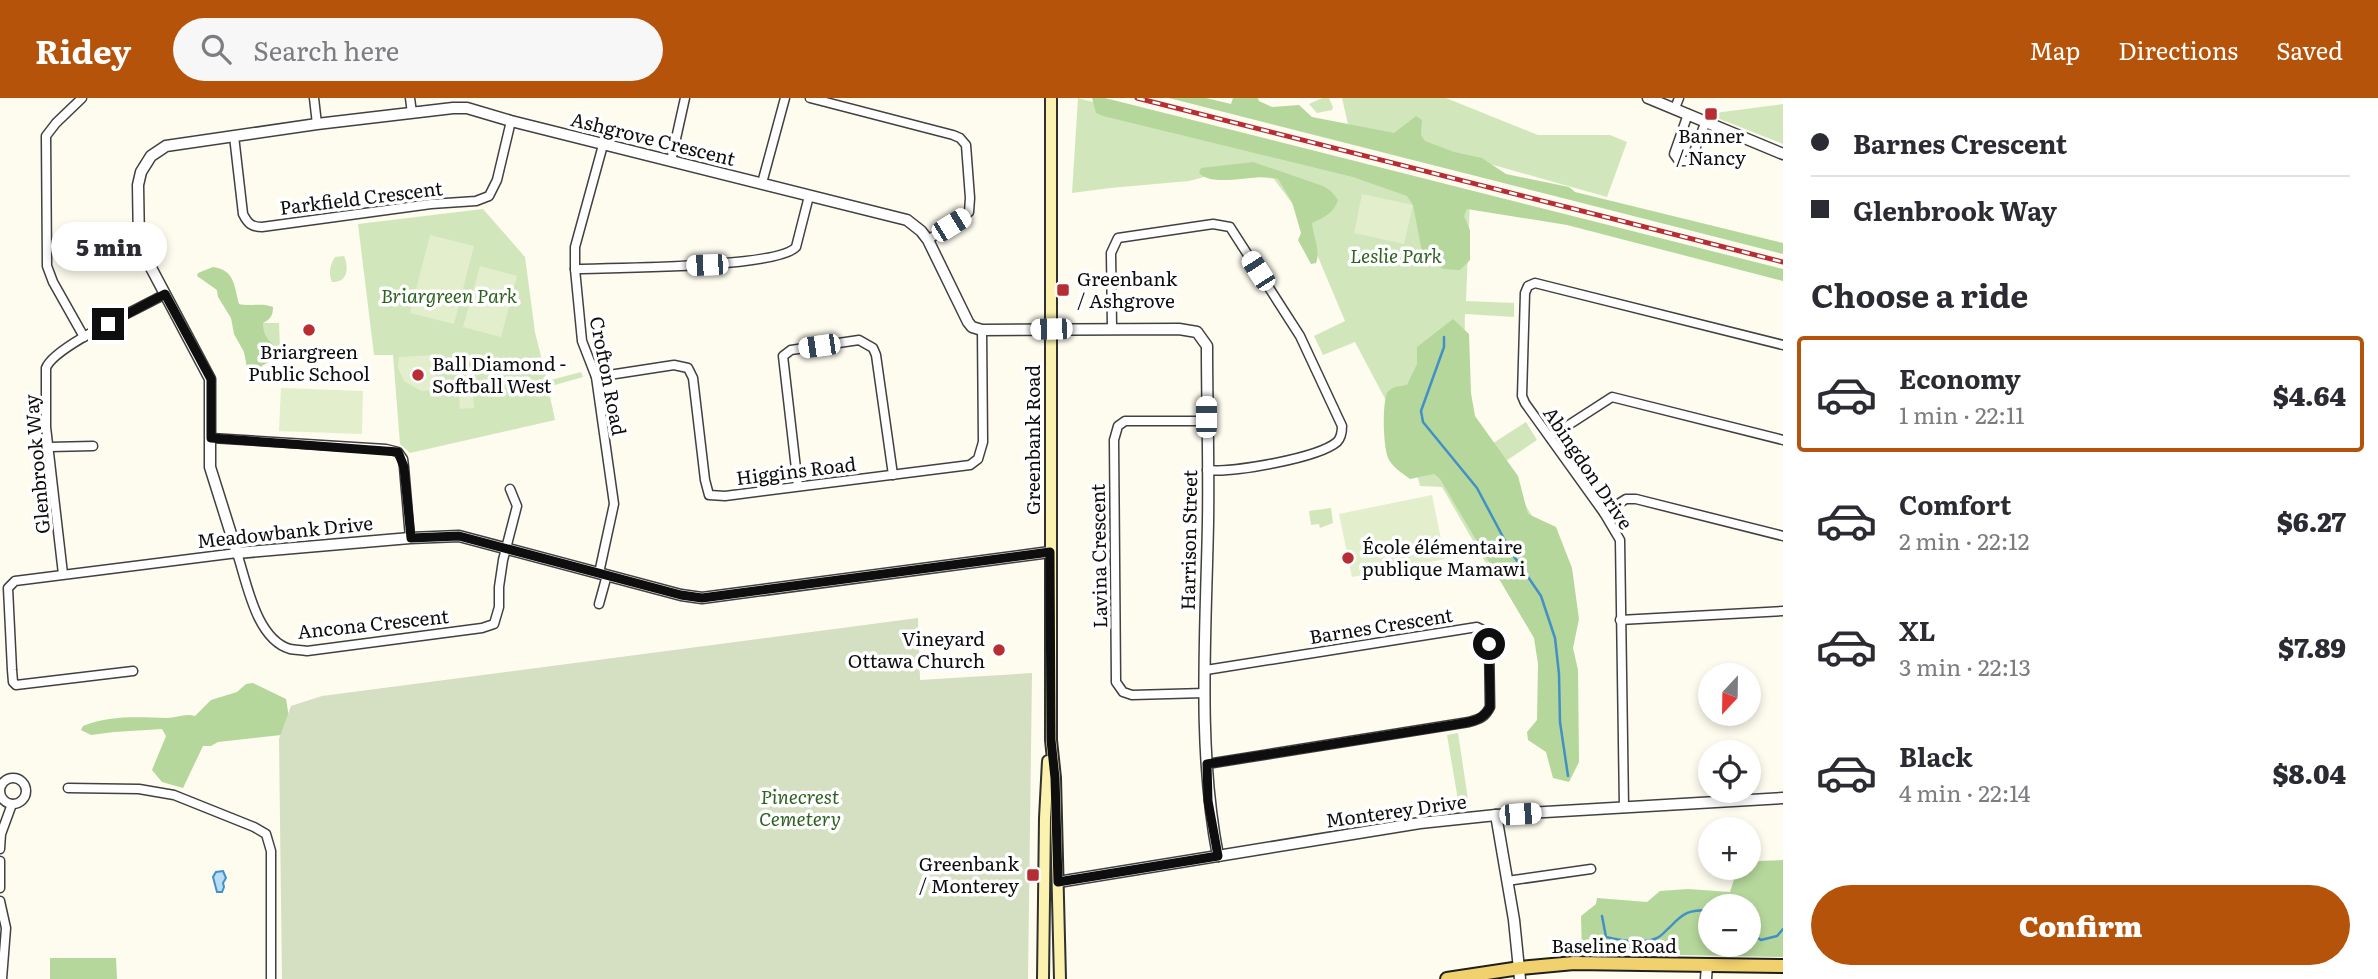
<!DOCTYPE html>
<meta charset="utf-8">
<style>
body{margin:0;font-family:Literata,serif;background:#f7f7f7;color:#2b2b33;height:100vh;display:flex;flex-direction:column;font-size:26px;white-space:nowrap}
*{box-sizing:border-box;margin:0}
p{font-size:23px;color:#7c7c81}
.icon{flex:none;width:38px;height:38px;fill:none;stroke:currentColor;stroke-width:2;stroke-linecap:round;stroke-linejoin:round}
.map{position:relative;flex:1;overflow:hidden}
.sheet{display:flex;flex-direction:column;background:#fff;width:595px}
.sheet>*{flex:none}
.top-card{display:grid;align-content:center;height:154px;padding:0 28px;background:#fff}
.needle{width:46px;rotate:202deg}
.controls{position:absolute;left:1698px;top:565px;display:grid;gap:14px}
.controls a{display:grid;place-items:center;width:63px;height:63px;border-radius:50%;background:#fff;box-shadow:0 4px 10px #0003;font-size:35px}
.end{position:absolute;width:32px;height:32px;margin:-16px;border:9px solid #0e0e0e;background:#fff;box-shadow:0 0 0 4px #fff}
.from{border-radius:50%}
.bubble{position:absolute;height:49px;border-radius:24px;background:#fff;box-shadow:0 4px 10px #0003;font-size:23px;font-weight:800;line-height:49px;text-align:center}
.car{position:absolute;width:21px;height:42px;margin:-21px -10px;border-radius:9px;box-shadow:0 0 5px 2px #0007;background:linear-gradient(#fff 24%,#345 0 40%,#fff 0 76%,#345 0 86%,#fff 0)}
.top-card b{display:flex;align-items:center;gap:24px;height:66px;font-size:26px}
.top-card b+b{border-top:2px solid #e1e1e2}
.top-card i{width:18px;height:18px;background:#2b2b33}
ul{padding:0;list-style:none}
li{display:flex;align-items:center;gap:21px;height:116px;margin:0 14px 10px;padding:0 14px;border:4px solid transparent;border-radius:7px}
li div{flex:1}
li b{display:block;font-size:26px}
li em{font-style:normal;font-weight:800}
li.current{border-color:#b45309}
li>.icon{width:63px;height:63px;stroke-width:1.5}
h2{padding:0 28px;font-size:32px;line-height:84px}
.action{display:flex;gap:14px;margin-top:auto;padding:14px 28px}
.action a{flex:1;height:80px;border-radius:42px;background:#b45309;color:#fff;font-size:28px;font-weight:800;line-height:80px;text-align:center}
header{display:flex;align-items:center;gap:42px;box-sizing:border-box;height:98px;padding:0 35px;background:#b45309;color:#fff}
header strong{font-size:33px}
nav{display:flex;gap:38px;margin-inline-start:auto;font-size:24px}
.search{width:490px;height:63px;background:#f7f7f7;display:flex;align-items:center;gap:18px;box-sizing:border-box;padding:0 24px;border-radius:38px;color:#7c7c81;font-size:26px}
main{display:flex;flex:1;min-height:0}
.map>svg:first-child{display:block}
</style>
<header>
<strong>Ridey</strong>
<div class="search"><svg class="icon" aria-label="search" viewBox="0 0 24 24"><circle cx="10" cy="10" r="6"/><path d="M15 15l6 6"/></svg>Search here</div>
<nav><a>Map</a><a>Directions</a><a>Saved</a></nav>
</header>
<main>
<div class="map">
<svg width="1783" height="881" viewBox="0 0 1783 881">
<rect width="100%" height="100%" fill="#fefbef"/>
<g fill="#d1e7bb">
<polygon points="1078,0 1470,104 1466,203 1514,205 1514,219 1465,216 1463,313 1487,349 1526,324 1537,342 1500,367 1557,457 1501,478 1494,479 1442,389 1420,388 1410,348 1355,244 1323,257 1314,238 1345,223 1300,116 1274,81 1227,73 1189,83 1110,90 1072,95"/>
<polygon points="1322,0 1329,0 1333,9 1332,12 1317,15 1309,6"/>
<polygon points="1342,0 1446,0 1538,37 1610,37 1627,44 1607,99 1348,26"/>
<polygon points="1783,6 1783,46 1707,16"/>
<polygon points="483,111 525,159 535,234 547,283 581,274 583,279 548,289 555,322 410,355 400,346 393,257 374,257 358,126"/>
<path d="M 344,158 C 349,169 348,185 332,184 C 328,175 330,167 335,159 Z"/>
<polygon points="254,225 279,225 280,249 255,250"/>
<polygon points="1331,410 1333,425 1320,430 1319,426 1311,427 1309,413"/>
<polygon points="1458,635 1469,708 1459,708 1447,637"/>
</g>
<g fill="#b5d79b" fill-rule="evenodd">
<polygon points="1092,0 1105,0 1783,171 1783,183 1567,127 1467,111 1464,118 1470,132 1470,162 1460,172 1443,171 1423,159 1413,107 1407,98 1353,79 1103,18 1096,15"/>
<polygon points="1169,0 1206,0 1231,6 1233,0 1258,0 1259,3 1272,9 1299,7 1312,19 1394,35 1416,18 1422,22 1421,37 1425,43 1454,54 1482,60 1506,76 1569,89 1575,94 1783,145 1783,156"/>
<path d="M 1253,64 L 1323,88 L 1331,93 L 1338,102 C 1334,115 1323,120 1312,125 C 1313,138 1321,153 1316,165 L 1311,166 L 1298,142 L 1301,135 L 1292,104 L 1278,81 C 1255,74 1216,91 1199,75 L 1201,70 Z"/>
<path d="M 213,169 C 235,172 234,188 239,206 C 251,209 261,204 273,209 C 273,217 271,221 263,225 C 263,238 268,242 277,250 C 281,264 268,262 261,269 L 256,283 L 252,283 L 249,280 L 244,254 L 234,236 L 231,220 L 218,199 L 217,192 L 197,178 L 198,175 Z"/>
<path d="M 1453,221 L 1469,236 L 1471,295 L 1475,318 L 1518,378 L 1528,416 L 1556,429 L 1572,470 L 1579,521 L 1573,550 L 1578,572 L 1579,664 L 1569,684 L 1553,680 L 1546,654 L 1528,642 L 1527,634 L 1537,622 L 1538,566 L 1534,540 L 1440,381 L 1434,376 L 1410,381 C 1402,375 1395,371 1389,362 C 1383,352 1382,307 1387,295 C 1391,288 1401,288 1407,287 L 1417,266 L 1417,249 Z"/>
<path d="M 253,585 L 286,601 L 290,626 L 281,637 L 218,644 L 211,648 L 203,648 L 183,690 L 162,684 L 152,672 L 166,638 L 162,631 L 114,634 L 91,637 L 81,632 L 83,628 C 108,617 140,619 167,620 C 177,620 185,615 195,618 L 211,602 L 237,594 L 246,586 Z"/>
<path d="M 1783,762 L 1783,859 L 1582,855 L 1581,818 L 1596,806 L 1597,800 L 1647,804 L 1660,793 L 1688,791 L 1730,794 L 1735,778 L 1759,763 ZM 1710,808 L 1748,808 L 1748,847 L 1710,847 Z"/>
<polygon points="50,860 116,860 117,881 50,881"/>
</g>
<polygon fill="#d5dfc1" points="918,520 920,582 1032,575 1028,881 282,881 279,641 291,608 322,598"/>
<g fill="#e2eecc">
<polygon points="1362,96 1413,107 1404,146 1354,135"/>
<polygon points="430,137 474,148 454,226 410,215"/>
<polygon points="480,168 517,178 501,239 463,229"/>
<polygon points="434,257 437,292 421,293 404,283 398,270 399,259"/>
<polygon points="472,284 474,310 460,311 458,285"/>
<polygon points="281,290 363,293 362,336 279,333"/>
<polygon points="1432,397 1445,461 1352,479 1339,416"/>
</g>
<polygon fill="#b7dcf3" stroke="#4290c6" stroke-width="2" points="223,773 226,780 223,785 224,789 222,794 217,794 213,779 216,774"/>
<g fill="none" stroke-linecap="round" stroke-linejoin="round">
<g stroke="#4290c6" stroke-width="2.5">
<polyline points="1444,239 1444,249 1421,313 1423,324 1477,390 1511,454 1541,498 1555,540 1559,576 1560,624 1568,678"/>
<path d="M 1602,818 L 1606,839 C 1621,842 1642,847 1657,840 C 1662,838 1666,832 1670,829 C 1684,814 1689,812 1710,812"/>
<polyline points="1748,833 1761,842 1777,838 1783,831"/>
</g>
<defs>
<g id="minor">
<polyline points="82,0 56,25 46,38 47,168 53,184 84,239"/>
<polyline points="314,0 317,26"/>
<polyline points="410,0 412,15"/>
<polyline points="810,0 953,37 960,40 966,47 970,100 969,114 928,142"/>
<polyline points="1675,10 1679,0"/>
<polyline points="1688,16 1674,56 1679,63 1688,63 1692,59 1706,23"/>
<path d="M 234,38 L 243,116 C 248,126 252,129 262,129 L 431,106 L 476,103 L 489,98 L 497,82 L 511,23"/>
<polyline points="671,63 685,0"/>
<polyline points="762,85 785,0"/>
<path d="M 575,171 C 610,170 778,170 796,149 L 809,98"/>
<path d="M 1112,230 L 1111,155 L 1118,140 L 1213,126 L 1230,129 L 1300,238 L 1342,328 C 1342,333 1341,340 1337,344 C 1318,360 1233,375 1207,372"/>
<polyline points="596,279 674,267 688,270 693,280 705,382 709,397 725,398 970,367 978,361 983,344 982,232"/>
<polyline points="1550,339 1612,299 1783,342"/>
<polyline points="211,340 386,351 398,354 403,361 404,369 410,440"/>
<polyline points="49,349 93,348"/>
<polyline points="798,388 783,258 791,252 859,242 873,250 876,257 893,377"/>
<polyline points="1604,415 1626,401 1636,401 1783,438"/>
<polyline points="599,475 614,406 596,279 582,243 575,171 575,149 603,47"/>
<path d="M 63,476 L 46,329 L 46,270 C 54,248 141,210 165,196"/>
<polyline points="599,506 607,477"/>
<polyline points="1620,522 1783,513"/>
<path d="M 1206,572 L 1477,529 L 1487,534 L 1489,539 L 1490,609 C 1485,619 1480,621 1469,624 L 1207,666"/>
<path d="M 133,573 L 16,587 L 13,584 L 12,572 L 8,490 L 15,483 L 237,455 C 247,485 256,541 290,551 C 295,552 301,552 307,553 L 482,530 L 494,526 L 499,509 L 499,489 L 503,462 L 517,408 L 510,391"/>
<polyline points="1205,595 1132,597 1123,594 1116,584 1114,342 1118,328 1125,323 1206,323"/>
<circle cx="13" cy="693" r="13"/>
<polyline points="68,690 139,691 174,697 254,729 266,736 271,753 271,881"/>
<polyline points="1624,710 1620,442 1604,415 1525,305 1522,298 1525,195 1528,188 1535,185 1783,247"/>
<polyline points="0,751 1,736 12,706"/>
<polyline points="0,763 0,790"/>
<polyline points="1507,783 1591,771"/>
<polyline points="0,803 6,830 2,881"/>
</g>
<g id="tertiary">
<polyline points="1648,0 1783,56"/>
<path d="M 1050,454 L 702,500 L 681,497 L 459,438 L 410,440 L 237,455 L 210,369 L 210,281 L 139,147 L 138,87 L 141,74 L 151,58 L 166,48 L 317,26 L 453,10 L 467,10 L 511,23 L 907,122 L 921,133 L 928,142 L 968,224 L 972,229 L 982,232 L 1179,231 L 1197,234 L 1207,248 C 1207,307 1209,365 1208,424 C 1206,535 1197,649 1218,758"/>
<polyline points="1496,717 1514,822 1520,881"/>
<polyline points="1058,784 1420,725 1496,717 1783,700"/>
<polyline points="1706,881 1707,867"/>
</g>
<g id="secondary">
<polyline points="1051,0 1051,642 1055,680 1060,881"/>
<polyline points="1043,881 1045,720 1048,663"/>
</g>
<polyline id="primary" points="1447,881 1520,870 1574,865 1783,868"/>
</defs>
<use href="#minor" stroke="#414141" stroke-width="11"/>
<use href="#tertiary" stroke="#414141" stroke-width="13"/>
<use href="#secondary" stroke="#303030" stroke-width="14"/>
<use href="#primary" stroke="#1f1f1f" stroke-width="16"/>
<use href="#minor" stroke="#fff" stroke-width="8"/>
<use href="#tertiary" stroke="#fff" stroke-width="10"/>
<use href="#secondary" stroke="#faf2ae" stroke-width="10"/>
<use href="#primary" stroke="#f1d16d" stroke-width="12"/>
<defs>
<polyline id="rail" points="1137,0 1783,164"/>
</defs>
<use href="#rail" stroke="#b62d33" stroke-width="5"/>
<use href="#rail" stroke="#fff" stroke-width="2.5" stroke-dasharray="8" stroke-linecap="butt"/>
</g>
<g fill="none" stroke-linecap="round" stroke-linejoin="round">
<path stroke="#0e0e0e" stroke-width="9" d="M 108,226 L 165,196 L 211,281 L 211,340 L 398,354 L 404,369 L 411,440 L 459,438 L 681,497 L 702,500 L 1050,454 L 1051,642 L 1055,680 L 1058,784 L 1218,758 L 1208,703 L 1207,666 L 1452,627 C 1467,624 1483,624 1490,609 L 1489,546"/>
</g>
<g fill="#b62d33" stroke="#fff" stroke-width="2.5">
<rect x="1704" y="9" width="14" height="14" rx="3.5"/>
<rect x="1056" y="185" width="14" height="14" rx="3.5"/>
<circle cx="309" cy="232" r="7"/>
<circle cx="418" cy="277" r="7"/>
<circle cx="1348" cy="460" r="7"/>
<circle cx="999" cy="552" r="7"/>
<rect x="1026" y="770" width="14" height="14" rx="3.5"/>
</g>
<g text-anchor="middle" stroke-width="7" stroke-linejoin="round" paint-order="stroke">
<g font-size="19" fill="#0e0e0e" stroke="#fff" text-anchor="start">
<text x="1711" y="45" text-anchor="middle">Banner<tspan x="1711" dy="22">/ Nancy</tspan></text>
<text x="1077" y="188">Greenbank<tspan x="1077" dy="22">/ Ashgrove</tspan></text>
<text x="309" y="261" text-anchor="middle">Briargreen<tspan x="309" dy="22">Public School</tspan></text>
<text x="432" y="273">Ball Diamond -<tspan x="432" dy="22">Softball West</tspan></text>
<text x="1362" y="456">École élémentaire<tspan x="1362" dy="22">publique Mamawi</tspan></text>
<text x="985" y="548" text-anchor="end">Vineyard<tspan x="985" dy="22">Ottawa Church</tspan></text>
<text x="1019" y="773" text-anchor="end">Greenbank<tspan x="1019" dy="22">/ Monterey</tspan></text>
</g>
<g font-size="19" fill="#0e0e0e" stroke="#fff">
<text transform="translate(653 41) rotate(14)" y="7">Ashgrove Crescent</text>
<text transform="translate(361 100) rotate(-7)" y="7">Parkfield Crescent</text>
<text transform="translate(608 278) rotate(79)" y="7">Crofton Road</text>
<text transform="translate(1033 342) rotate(-90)" y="7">Greenbank Road</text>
<text transform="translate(37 366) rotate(-95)" y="7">Glenbrook Way</text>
<text transform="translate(1588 370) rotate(56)" y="7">Abingdon Drive</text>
<text transform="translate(796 373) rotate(-7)" y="7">Higgins Road</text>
<text transform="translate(285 434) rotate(-6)" y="7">Meadowbank Drive</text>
<text transform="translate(1189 442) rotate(-89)" y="7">Harrison Street</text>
<text transform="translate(1099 458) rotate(-91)" y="7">Lavina Crescent</text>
<text transform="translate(373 526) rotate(-6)" y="7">Ancona Crescent</text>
<text transform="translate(1381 528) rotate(-9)" y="7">Barnes Crescent</text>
<text transform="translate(1396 713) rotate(-8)" y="7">Monterey Drive</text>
<text x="1614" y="855">Baseline Road</text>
</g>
<g font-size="19" font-style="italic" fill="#2f6222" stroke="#fff">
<text x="1396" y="165">Leslie Park</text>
<text x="449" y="205">Briargreen Park</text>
<text x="800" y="706">Pinecrest<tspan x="800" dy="22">Cemetery</tspan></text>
</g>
</g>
</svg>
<div class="controls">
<a><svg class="needle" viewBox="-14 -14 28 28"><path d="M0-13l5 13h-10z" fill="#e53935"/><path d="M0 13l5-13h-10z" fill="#7c7c81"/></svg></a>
<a><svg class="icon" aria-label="locate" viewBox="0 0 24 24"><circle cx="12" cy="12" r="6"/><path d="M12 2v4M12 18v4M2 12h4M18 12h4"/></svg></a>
<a>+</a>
<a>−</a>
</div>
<i class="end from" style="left:1489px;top:546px"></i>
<i class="end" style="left:108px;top:226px"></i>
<div class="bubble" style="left:51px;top:124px;width:116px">5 min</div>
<i class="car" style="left:951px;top:127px;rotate:58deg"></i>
<i class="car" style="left:707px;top:167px;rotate:268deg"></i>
<i class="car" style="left:1258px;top:173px;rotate:327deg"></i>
<i class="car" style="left:1051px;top:231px;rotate:269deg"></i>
<i class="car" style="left:819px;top:248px;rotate:262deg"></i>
<i class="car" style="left:1206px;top:319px;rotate:0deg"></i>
<i class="car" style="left:1520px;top:716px;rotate:86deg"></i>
</div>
<section class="sheet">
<div class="top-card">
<b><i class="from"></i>Barnes Crescent</b>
<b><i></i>Glenbrook Way</b>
</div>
<h2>Choose a ride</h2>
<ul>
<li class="current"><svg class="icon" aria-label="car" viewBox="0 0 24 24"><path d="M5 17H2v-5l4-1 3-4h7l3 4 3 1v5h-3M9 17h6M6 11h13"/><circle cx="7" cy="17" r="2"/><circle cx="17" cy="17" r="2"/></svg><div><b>Economy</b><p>1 min · 22:11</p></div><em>$4.64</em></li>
<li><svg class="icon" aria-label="car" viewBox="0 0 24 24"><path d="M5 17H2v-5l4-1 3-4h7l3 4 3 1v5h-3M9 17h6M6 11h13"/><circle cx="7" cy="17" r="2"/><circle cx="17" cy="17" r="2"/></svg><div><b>Comfort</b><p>2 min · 22:12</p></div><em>$6.27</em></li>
<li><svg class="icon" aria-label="car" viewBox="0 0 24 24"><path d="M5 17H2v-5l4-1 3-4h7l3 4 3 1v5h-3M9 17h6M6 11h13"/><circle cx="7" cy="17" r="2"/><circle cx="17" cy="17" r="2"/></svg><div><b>XL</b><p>3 min · 22:13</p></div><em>$7.89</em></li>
<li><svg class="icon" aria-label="car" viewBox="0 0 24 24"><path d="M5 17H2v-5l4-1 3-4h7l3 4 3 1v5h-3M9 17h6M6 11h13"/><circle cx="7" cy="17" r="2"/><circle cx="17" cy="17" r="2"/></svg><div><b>Black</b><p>4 min · 22:14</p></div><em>$8.04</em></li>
</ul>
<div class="action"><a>Confirm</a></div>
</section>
</main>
